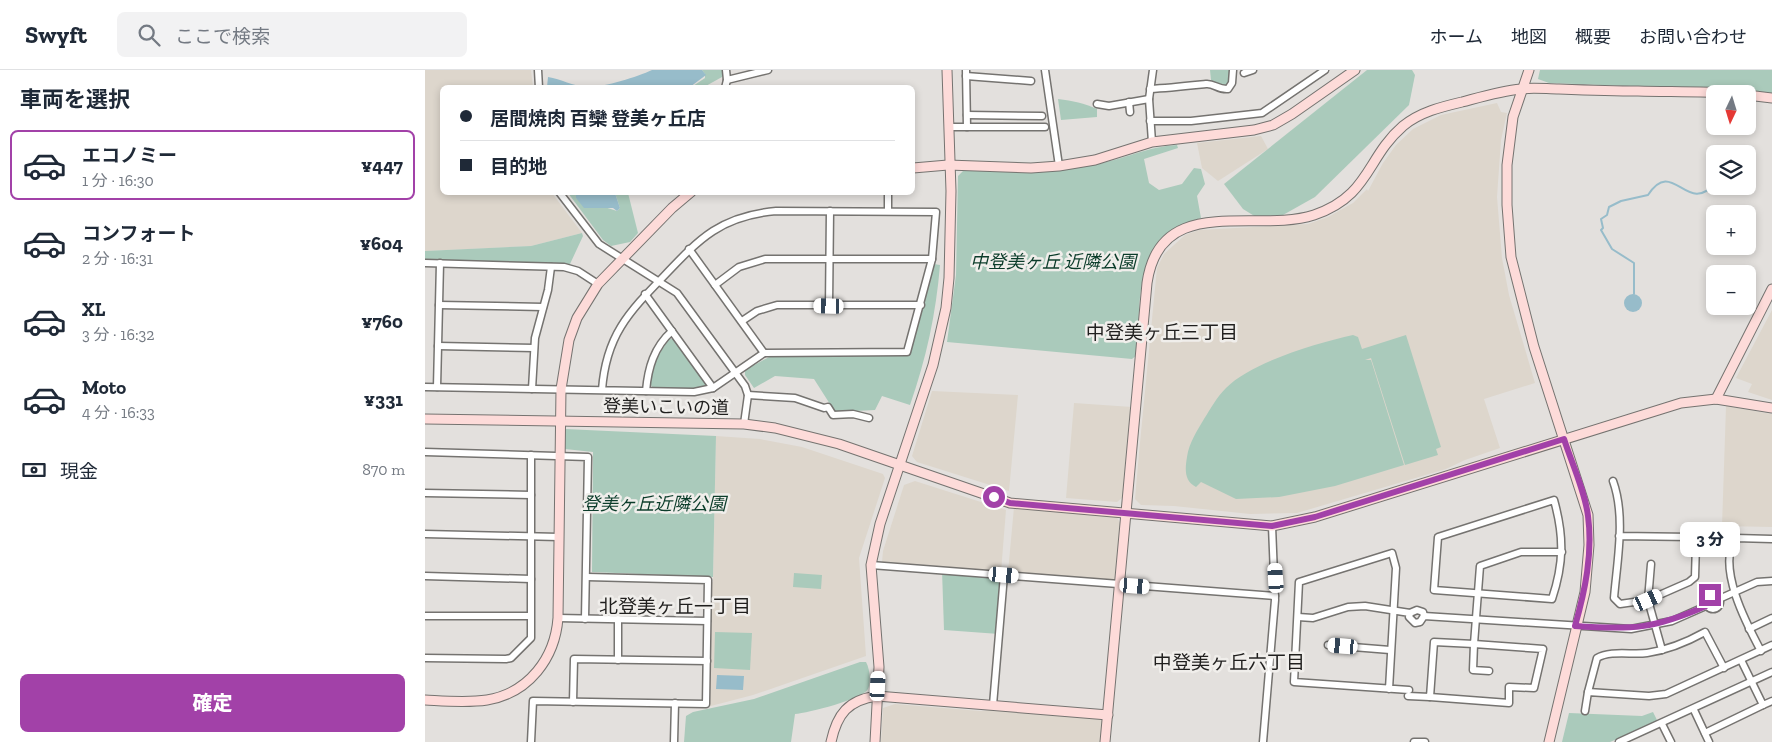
<!DOCTYPE html>
<html lang="ja">
<meta charset="utf-8">
<style>
body{margin:0;font-family:"Zilla Slab","Noto Sans JP",serif;background:#f2f2f3;color:#1f2937;height:100vh;display:flex;flex-direction:column;font-size:19px;white-space:nowrap}
*{box-sizing:border-box;margin:0}
p{font-size:16px;color:#747a83}
.icon{flex:none;width:28px;height:28px;fill:none;stroke:currentColor;stroke-width:2;stroke-linecap:round;stroke-linejoin:round}
.map{position:relative;flex:1;overflow:hidden}
.sheet{display:flex;flex-direction:column;background:#fff;width:425px}
.sheet>*{flex:none}
.hud{position:absolute;left:15px;top:15px;width:475px;height:110px;border-radius:8px;box-shadow:0 2px 8px #0003;display:grid;align-content:center;height:110px;padding:0 20px;background:#fff}
.needle{width:32px;rotate:184deg}
.tools{position:absolute;left:1281px;top:15px;display:grid;gap:10px}
.tools a{display:grid;place-items:center;width:50px;height:50px;border-radius:8px;background:#fff;box-shadow:0 2px 8px #0003;font-size:25px}
.end{position:absolute;width:22px;height:22px;margin:-11px;border:6px solid #a241a8;background:#fff;box-shadow:0 0 0 2px #fff}
.from{border-radius:50%}
.bubble{position:absolute;height:35px;border-radius:8px;background:#fff;box-shadow:0 2px 8px #0003;font-size:16px;font-weight:800;line-height:35px;text-align:center}
.car{position:absolute;width:15px;height:30px;margin:-15px -8px;border-radius:6px;box-shadow:0 0 4px 1px #0007;background:linear-gradient(#fff 24%,#345 0 40%,#fff 0 76%,#345 0 86%,#fff 0)}
.hud b{display:flex;align-items:center;gap:18px;height:48px;font-size:19px}
.hud b+b{border-top:1px solid #e0e1e3}
.hud i{width:12px;height:12px;background:#1f2937}
ul{padding:0;list-style:none}
li{display:flex;align-items:center;gap:15px;height:70px;margin:0 10px 8px;padding:0 10px;border:2px solid transparent;border-radius:8px}
li div{flex:1}
li b{display:block;font-size:19px}
li em{font-style:normal;font-weight:800}
li.active{border-color:#a241a8}
li>.icon{width:45px;height:45px;stroke-width:1.5}
h2{padding:0 20px;font-size:22px;line-height:60px}
.pay{display:flex;align-items:center;gap:12px;height:55px;padding:0 20px;font-size:19px}
.pay p{margin-inline-start:auto}
.action{display:flex;gap:10px;margin-top:auto;padding:10px 20px}
.action a{flex:1;height:58px;border-radius:8px;background:#a241a8;color:#fff;font-size:20px;font-weight:800;line-height:58px;text-align:center}
header{display:flex;align-items:center;gap:30px;box-sizing:border-box;height:70px;padding:0 25px;background:#fff;border-bottom:1px solid #e0e1e3}
header strong{font-size:24px}
nav{display:flex;gap:28px;margin-inline-start:auto;font-size:18px}
.search{width:350px;height:45px;background:#f2f2f3;display:flex;align-items:center;gap:12px;box-sizing:border-box;padding:0 18px;border-radius:8px;color:#747a83;font-size:19px}
main{display:flex;flex:1;min-height:0}
.map>svg:first-child{display:block}
</style>
<header>
<strong>Swyft</strong>
<div class="search"><svg class="icon" aria-label="search" viewBox="0 0 24 24"><circle cx="10" cy="10" r="6"/><path d="M15 15l6 6"/></svg>ここで検索</div>
<nav><a>ホーム</a><a>地図</a><a>概要</a><a>お問い合わせ</a></nav>
</header>
<main>
<section class="sheet">
<h2>車両を選択</h2>
<ul>
<li class="active"><svg class="icon" aria-label="car" viewBox="0 0 24 24"><path d="M5 17H2v-5l4-1 3-4h7l3 4 3 1v5h-3M9 17h6M6 11h13"/><circle cx="7" cy="17" r="2"/><circle cx="17" cy="17" r="2"/></svg><div><b>エコノミー</b><p>1 分 · 16:30</p></div><em>¥447</em></li>
<li><svg class="icon" aria-label="car" viewBox="0 0 24 24"><path d="M5 17H2v-5l4-1 3-4h7l3 4 3 1v5h-3M9 17h6M6 11h13"/><circle cx="7" cy="17" r="2"/><circle cx="17" cy="17" r="2"/></svg><div><b>コンフォート</b><p>2 分 · 16:31</p></div><em>¥604</em></li>
<li><svg class="icon" aria-label="car" viewBox="0 0 24 24"><path d="M5 17H2v-5l4-1 3-4h7l3 4 3 1v5h-3M9 17h6M6 11h13"/><circle cx="7" cy="17" r="2"/><circle cx="17" cy="17" r="2"/></svg><div><b>XL</b><p>3 分 · 16:32</p></div><em>¥760</em></li>
<li><svg class="icon" aria-label="car" viewBox="0 0 24 24"><path d="M5 17H2v-5l4-1 3-4h7l3 4 3 1v5h-3M9 17h6M6 11h13"/><circle cx="7" cy="17" r="2"/><circle cx="17" cy="17" r="2"/></svg><div><b>Moto</b><p>4 分 · 16:33</p></div><em>¥331</em></li>
</ul>
<div class="pay"><svg class="icon" aria-label="cash" viewBox="0 0 24 24"><path d="M3 7h18v10H3z"/><circle cx="12" cy="12" r="2"/></svg>現金<p>870 m</p></div>
<div class="action"><a>確定</a></div>
</section>
<div class="map">
<svg width="1347" height="672" viewBox="0 0 1347 672">
<rect width="100%" height="100%" fill="#e3e0dd"/>
<g fill="#ddd6cc">
<polygon points="0,0 106,0 108,17 18,18 18,122 127,123 157,163 106,176 0,181"/>
<polygon points="1072,33 1076,42 1082,43 1076,70 1072,127 1077,188 1084,225 1110,313 1059,329 1075,378 1040,390 1021,399 872,443 825,444 749,436 716,435 710,429 714,383 732,198 739,184 760,165 774,160 883,154 903,147 928,133 942,119 943,121 958,93 971,75 988,59 1016,45"/>
<polygon points="836,66 843,79 793,111 777,98 772,73"/>
<polygon points="1347,240 1347,330 1323,322 1327,314 1311,308"/>
<polygon points="507,321 593,325 584,421 492,392 487,386"/>
<polygon points="649,333 707,337 698,427 692,432 641,428"/>
<polygon points="1301,336 1347,344 1347,457 1297,456"/>
<polygon points="291,366 335,369 377,377 458,404 460,408 434,488 441,586 328,625 282,637 284,513 288,512"/>
<polygon points="490,411 581,440 576,502 457,492 458,481 479,415"/>
<polygon points="589,437 691,446 696,454 692,509 689,511 583,502"/>
<polygon points="470,634 555,641 572,639 680,650 677,672 456,672 458,638"/>
</g>
<g fill="#aacabb">
<polygon points="277,0 297,0 297,7 279,17 265,18 280,8 280,4"/>
<polygon points="785,0 806,0 804,11 801,16 791,15 786,10"/>
<polygon points="942,0 987,0 990,5 984,35 890,127 858,145 831,147 818,139 799,114"/>
<polygon points="1115,0 1347,0 1347,24 1307,20 1124,13 1113,9"/>
<path d="M 633,29 C 648,31 659,33 672,39 L 672,47 L 636,50 Z"/>
<path d="M 752,75 L 753,78 L 719,89 L 724,113 L 734,120 L 757,114 L 769,98 L 776,99 L 780,114 L 772,126 L 776,148 C 707,167 716,226 712,285 L 707,289 L 522,272 L 531,205 L 533,106 L 539,100 C 586,102 630,102 677,93 C 705,87 722,77 752,75 Z"/>
<polygon points="143,123 151,123 151,128 192,141 195,138 190,123 203,123 213,163 205,172 186,176 178,170"/>
<polygon points="157,163 158,166 145,194 0,191 0,181 106,176"/>
<path d="M 509,194 L 515,195 C 511,244 501,289 485,335 L 457,326 L 450,340 L 410,342 L 389,309 L 350,306 L 329,318 L 320,305 L 320,300 L 346,286 L 484,285 Z"/>
<path d="M 928,265 L 933,267 L 937,279 L 981,265 L 1016,377 L 1011,379 L 1013,385 L 980,395 L 946,288 L 940,290 L 946,290 L 979,395 L 910,416 L 854,427 L 811,429 L 776,412 L 771,417 C 759,411 760,399 762,387 C 764,373 772,361 779,349 C 786,338 792,327 801,318 C 827,292 892,273 928,265 Z"/>
<polygon points="244,269 249,269 281,313 279,318 228,318 225,314 231,289"/>
<polygon points="140,359 291,366 288,507 167,502 168,382 140,379"/>
<polygon points="517,500 579,505 574,564 519,560"/>
<polygon points="369,503 397,505 396,519 368,517"/>
<polygon points="290,562 327,563 325,600 289,598"/>
<path d="M 435,592 L 441,592 C 445,599 446,612 443,619 C 438,629 383,643 370,644 L 366,672 L 259,672 L 261,646 L 268,642 L 329,629 Z"/>
<polygon points="1228,642 1233,652 1185,672 1137,672 1144,643 1217,646"/>
</g>
<g fill="#97bcca">
<path d="M 227,0 L 277,0 L 281,5 L 265,17 L 122,17 L 123,7 C 136,9 148,16 161,17 C 177,18 212,7 227,0 Z"/>
<polygon points="151,123 190,123 195,138 192,141 188,138 159,138 151,128"/>
<circle cx="1208" cy="233" r="9"/>
<polygon points="292,605 319,606 318,620 291,619"/>
</g>
<g fill="none" stroke-linecap="round" stroke-linejoin="round">
<path stroke="#97bcca" stroke-width="2" d="M 1209,224 L 1209,193 L 1187,179 L 1176,160 L 1178,158 L 1176,149 L 1182,145 L 1184,137 L 1196,131 L 1223,125 C 1248,86 1262,147 1290,113"/>
<defs>
<g id="street">
<polyline points="113,0 114,18"/>
<polyline points="541,0 542,57"/>
<polyline points="620,0 634,96"/>
<polyline points="819,3 828,0"/>
<polyline points="541,6 606,11"/>
<polyline points="302,10 343,0"/>
<polyline points="300,18 302,10 301,0"/>
<path d="M 725,19 C 744,18 762,16 781,14 C 789,13 793,20 803,19 L 807,13 L 808,0"/>
<polyline points="704,32 705,42"/>
<polyline points="672,34 684,36 724,29"/>
<polyline points="542,45 617,46"/>
<polyline points="725,51 766,51 837,43 900,0"/>
<polyline points="524,57 620,57"/>
<polyline points="727,72 724,29 728,0"/>
<polyline points="134,122 174,174 252,223 320,316 323,325 319,354"/>
<polyline points="463,141 463,122"/>
<polyline points="264,179 339,283"/>
<polyline points="0,193 139,197 153,201 173,214"/>
<polyline points="290,215 314,197 340,189 507,189"/>
<polyline points="220,224 288,318"/>
<polyline points="14,235 118,237"/>
<polyline points="404,236 405,141"/>
<polyline points="317,251 332,241 352,235 496,235"/>
<polyline points="13,276 109,278"/>
<path d="M 0,317 L 269,322 L 288,318 L 339,283 L 482,282 L 507,189 L 511,142 L 351,141 C 296,146 275,168 239,206 C 203,243 181,266 177,320"/>
<polyline points="12,317 15,193"/>
<polyline points="107,319 110,268 123,220 126,197"/>
<path d="M 221,321 C 223,298 229,277 247,261"/>
<polyline points="323,325 370,328 399,338 403,337 408,345 428,344 444,348"/>
<polyline points="0,382 163,387 160,549"/>
<path d="M 1188,411 C 1201,447 1192,491 1189,528 L 1195,534 L 1223,530 L 1264,512 L 1270,507 L 1271,473 L 1267,467 L 1194,466"/>
<polyline points="0,423 106,425"/>
<path d="M 1129,430 C 1139,466 1139,493 1127,529 L 1009,520 L 1013,467 Z"/>
<polyline points="0,464 134,467"/>
<polyline points="1226,494 1223,530 1237,580"/>
<polyline points="446,495 850,526"/>
<polyline points="0,506 106,509"/>
<circle cx="1288" cy="532" r="7"/>
<polyline points="1294,529 1332,512 1347,511"/>
<polyline points="985,543 992,540 998,542 999,546"/>
<polyline points="0,546 105,546"/>
<polyline points="873,547 888,548 923,537 940,536 985,543 984,547 990,553 995,552 999,546 1206,559 1247,551 1281,536"/>
<polyline points="133,548 282,551"/>
<polyline points="1324,559 1347,548"/>
<polyline points="903,575 965,580"/>
<path d="M 1336,581 C 1321,553 1292,498 1310,468 L 1347,469"/>
<polyline points="0,588 81,589 86,588 106,568 106,385"/>
<polyline points="193,590 193,549"/>
<polyline points="1316,590 1338,635 1347,631"/>
<polyline points="964,619 971,498 967,483 874,512 869,612 984,620"/>
<path d="M 1163,622 L 1172,588 C 1185,580 1207,585 1222,583 C 1243,580 1262,572 1280,562 L 1299,598"/>
<polyline points="983,626 1005,627 1009,572 1049,574 1055,496 1096,482 1137,482"/>
<polyline points="1005,627 1084,633 1084,617 1109,618 1118,579 1049,574 1048,600 1064,601"/>
<polyline points="148,632 149,589 282,591"/>
<polyline points="568,635 579,505"/>
<polyline points="1269,640 1284,672"/>
<polyline points="1160,641 1163,622 1224,626 1241,624 1347,575"/>
<polyline points="1237,654 1246,672"/>
<polyline points="1280,663 1338,635"/>
<polyline points="106,672 108,631 281,634 283,510 162,507"/>
<polyline points="249,672 250,633"/>
<polyline points="838,672 850,530 847,456"/>
<polyline points="989,672 1000,672"/>
<polyline points="1194,672 1347,602"/>
</g>
<g id="secondary">
<polyline points="1104,0 1088,47 1082,95 1082,135 1086,187 1109,277 1163,445 1164,475 1160,522 1124,672"/>
<polyline points="1322,25 1347,28"/>
<polyline points="488,98 523,95 606,98 634,96 670,90 727,72 829,60 848,55 867,44 930,0"/>
<polyline points="1291,329 1347,219"/>
<polyline points="0,349 319,354 350,358 414,374 585,433 847,456 890,447 1256,333 1291,329 1347,338"/>
<path d="M 0,630 C 20,631 42,633 62,630 C 104,623 130,588 133,548 L 136,319 L 144,270 L 152,248 L 173,214 L 247,138 L 266,122"/>
<path d="M 406,672 C 412,644 423,630 452,626 L 683,645"/>
<polyline points="450,672 454,597 446,495 455,454 508,295 521,238 524,208 526,121 522,0"/>
<path d="M 680,672 L 722,213 C 735,122 830,164 889,145 C 945,126 941,88 978,56 C 995,42 1016,37 1037,32 C 1056,27 1076,21 1096,19 C 1108,17 1122,19 1134,19 C 1160,20 1187,21 1213,21 C 1246,22 1279,21 1312,24"/>
</g>
</defs>
<use href="#street" stroke="#757370" stroke-width="9"/>
<use href="#secondary" stroke="#757370" stroke-width="11"/>
<use href="#street" stroke="#fff" stroke-width="6"/>
<use href="#secondary" stroke="#fddbd9" stroke-width="9"/>
</g>
<g fill="none" stroke-linecap="round" stroke-linejoin="round">
<path stroke="#a241a8" stroke-width="6" d="M 569,427 L 585,433 L 847,456 L 890,447 L 1139,369 C 1147,394 1160,421 1163,446 C 1168,483 1160,521 1150,556 C 1207,560 1229,559 1281,536 L 1282,528 L 1285,525"/>
</g>
<g text-anchor="middle" stroke-width="5" stroke-linejoin="round" paint-order="stroke">
<g font-size="18" font-style="italic" fill="#0b3c2a" stroke="#f0eeeb">
<text x="628" y="198">中登美ヶ丘 近隣公園</text>
<text x="229" y="440">登美ヶ丘近隣公園</text>
</g>
<g font-size="18" fill="#201f1e" stroke="#f0eeeb">
<text transform="translate(241 337) rotate(1)" y="6">登美いこいの道</text>
</g>
<g font-size="19" fill="#201f1e" stroke="#f0eeeb">
<text x="737" y="269">中登美ヶ丘三丁目</text>
<text x="250" y="543">北登美ヶ丘一丁目</text>
<text x="804" y="599">中登美ヶ丘六丁目</text>
</g>
</g>
</svg>
<div class="tools">
<a><svg class="needle" viewBox="-14 -14 28 28"><path d="M0-13l5 13h-10z" fill="#e53935"/><path d="M0 13l5-13h-10z" fill="#747a83"/></svg></a>
<a><svg class="icon" aria-label="layers" viewBox="0 0 24 24"><path d="M12 4l9 5-9 5-9-5zM3 14l9 5 9-5"/></svg></a>
<a>+</a>
<a>−</a>
</div>
<i class="end from" style="left:569px;top:427px"></i>
<i class="end" style="left:1285px;top:525px"></i>
<div class="bubble" style="left:1255px;top:452px;width:60px">3 分</div>
<i class="car" style="left:404px;top:236px;rotate:271deg"></i>
<i class="car" style="left:579px;top:505px;rotate:95deg"></i>
<i class="car" style="left:851px;top:508px;rotate:356deg"></i>
<i class="car" style="left:710px;top:516px;rotate:94deg"></i>
<i class="car" style="left:1223px;top:530px;rotate:66deg"></i>
<i class="car" style="left:918px;top:576px;rotate:275deg"></i>
<i class="car" style="left:453px;top:616px;rotate:3deg"></i>
<div class="hud">
<b><i class="from"></i>居間焼肉 百欒 登美ヶ丘店</b>
<b><i></i>目的地</b>
</div>
</div>
</main>
